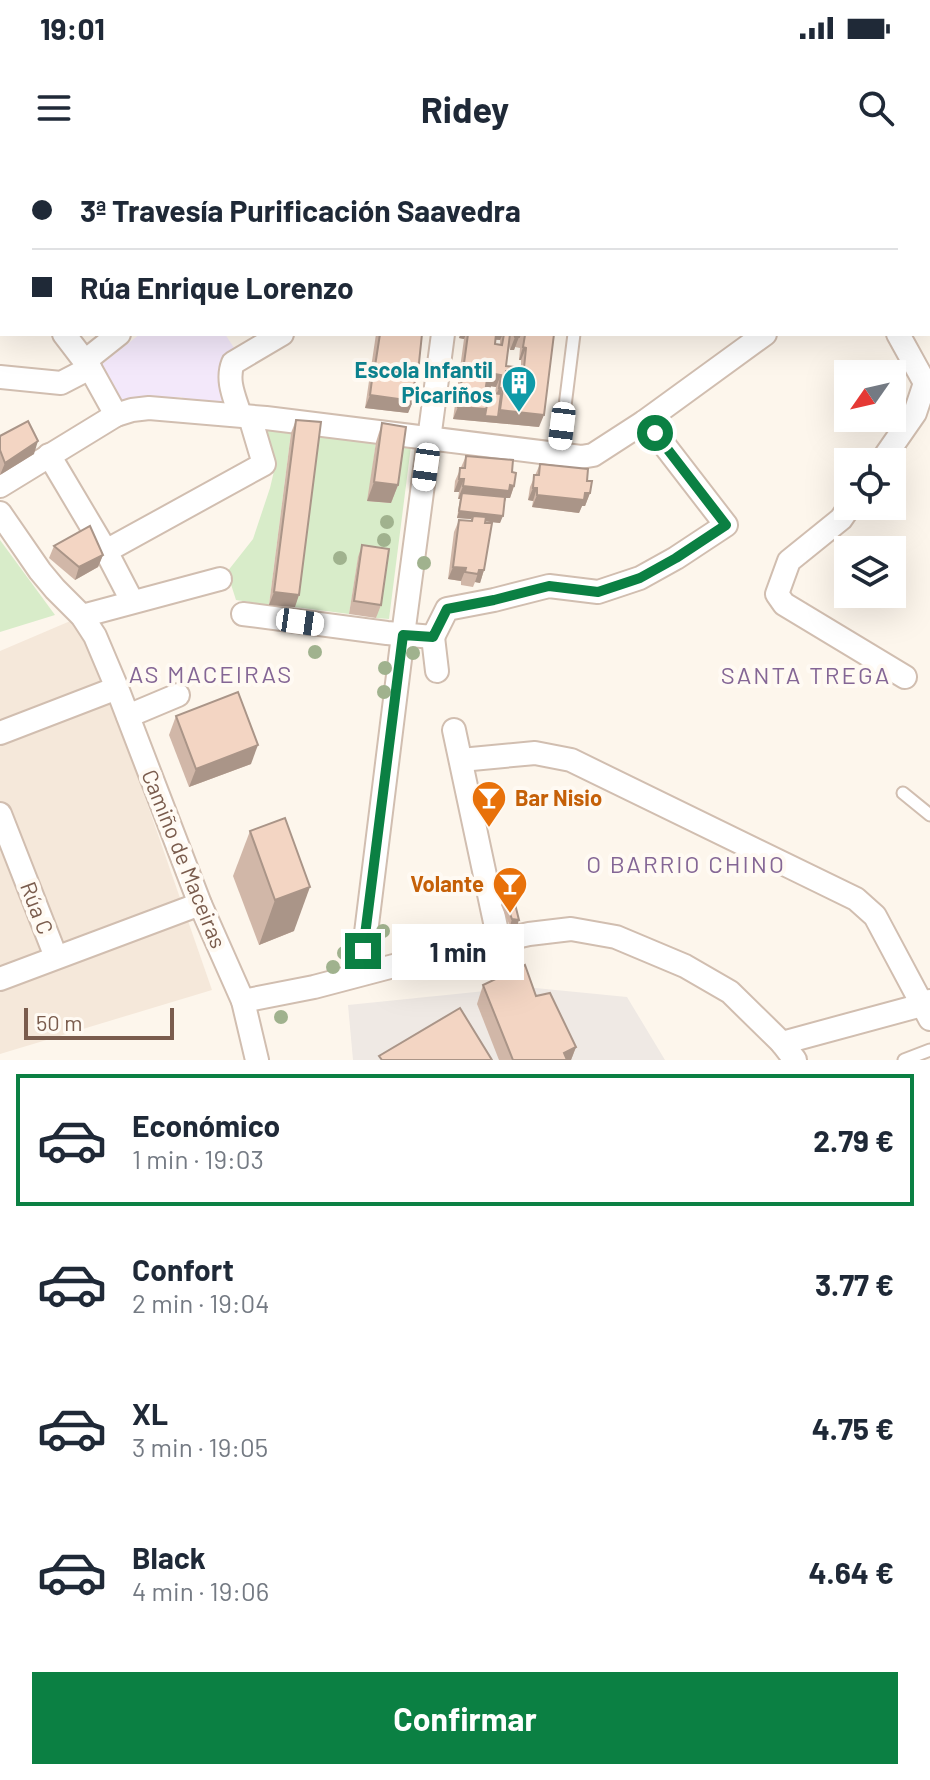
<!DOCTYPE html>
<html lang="es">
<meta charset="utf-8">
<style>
body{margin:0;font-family:Barlow,sans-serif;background:#f6f6f7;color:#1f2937;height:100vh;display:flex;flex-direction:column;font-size:30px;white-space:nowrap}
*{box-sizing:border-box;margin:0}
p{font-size:26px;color:#747a83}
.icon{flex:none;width:44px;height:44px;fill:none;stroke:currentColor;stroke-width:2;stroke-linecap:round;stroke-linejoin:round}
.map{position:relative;height:900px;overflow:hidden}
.drawer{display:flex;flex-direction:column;background:#fff;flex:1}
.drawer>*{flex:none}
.banner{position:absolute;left:0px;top:0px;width:930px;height:176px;box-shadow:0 8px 32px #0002;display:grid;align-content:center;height:176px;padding:0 32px;background:#fff}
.needle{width:52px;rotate:236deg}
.buttons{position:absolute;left:834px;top:200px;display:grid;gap:16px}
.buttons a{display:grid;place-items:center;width:72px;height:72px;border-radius:0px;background:#fff;box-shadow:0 8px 32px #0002;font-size:40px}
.scale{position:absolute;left:24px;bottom:20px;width:150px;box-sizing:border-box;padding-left:8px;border:4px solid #7a5c4d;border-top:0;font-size:22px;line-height:28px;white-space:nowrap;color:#7a5c4d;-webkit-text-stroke:6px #fffaf3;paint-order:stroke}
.end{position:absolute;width:36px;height:36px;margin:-18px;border:10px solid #0b8043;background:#fff;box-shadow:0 0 0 4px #fff}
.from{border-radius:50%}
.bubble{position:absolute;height:56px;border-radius:0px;background:#fff;box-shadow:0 8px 32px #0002;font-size:26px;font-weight:700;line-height:56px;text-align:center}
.car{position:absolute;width:24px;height:48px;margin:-24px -12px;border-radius:10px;box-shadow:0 0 6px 2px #0007;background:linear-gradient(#fff 24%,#345 0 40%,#fff 0 76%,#345 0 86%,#fff 0)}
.banner b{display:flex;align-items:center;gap:28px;height:76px;font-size:30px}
.banner b+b{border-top:2px solid #e0e1e3}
.banner i{width:20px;height:20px;background:#1f2937}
ul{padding:14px 0 0;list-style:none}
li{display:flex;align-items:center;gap:24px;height:132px;margin:0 16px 12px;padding:0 16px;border:4px solid transparent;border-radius:0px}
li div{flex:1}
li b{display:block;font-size:30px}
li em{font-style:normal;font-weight:700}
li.on{border-color:#0b8043}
li>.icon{width:72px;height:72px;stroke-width:1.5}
.action{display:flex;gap:16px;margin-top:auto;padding:16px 32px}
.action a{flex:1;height:92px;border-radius:0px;background:#0b8043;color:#fff;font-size:32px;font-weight:700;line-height:92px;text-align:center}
.status{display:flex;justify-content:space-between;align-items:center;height:56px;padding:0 40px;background:#fff;direction:ltr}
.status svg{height:22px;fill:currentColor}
header{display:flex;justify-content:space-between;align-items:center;height:104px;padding:0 32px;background:#fff;font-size:36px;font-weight:700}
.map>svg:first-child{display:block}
</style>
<div class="status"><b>19:01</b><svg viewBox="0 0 49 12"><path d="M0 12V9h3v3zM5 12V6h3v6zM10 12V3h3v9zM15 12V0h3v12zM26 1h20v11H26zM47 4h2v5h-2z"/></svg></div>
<header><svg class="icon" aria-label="menu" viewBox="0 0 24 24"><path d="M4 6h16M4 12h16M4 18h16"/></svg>Ridey<svg class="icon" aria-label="search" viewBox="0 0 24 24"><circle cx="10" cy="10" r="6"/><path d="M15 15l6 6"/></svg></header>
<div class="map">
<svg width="930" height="900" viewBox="0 0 930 900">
<rect width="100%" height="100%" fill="#fdf6ec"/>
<polygon fill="#f5e8da" points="82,456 212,830 0,894 0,491"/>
<polygon fill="#efe9e4" points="525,827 627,837 665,900 353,900 348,845"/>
<polygon fill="#f3e8fa" points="140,174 225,174 236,191 223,199 223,250 182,245 182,237 150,238 123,244 101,205"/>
<g fill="#d8ecc9">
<polygon points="265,269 291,273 269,445 236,440 227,412 253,379 270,328 274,311 271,287"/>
<polygon points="316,275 376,282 368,341 391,343 399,285 411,286 389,459 376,458 384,402 358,398 349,454 295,447"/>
<polygon points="0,380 55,455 0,472"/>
</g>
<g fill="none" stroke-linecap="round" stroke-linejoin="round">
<defs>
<g id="lane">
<polyline points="671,0 673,2"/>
<polyline points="643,2 645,0"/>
<polyline points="559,294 574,174"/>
<polyline points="903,633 930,655"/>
<polyline points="904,900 930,890"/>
</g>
<g id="street">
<polyline points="841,0 841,2"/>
<polyline points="51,2 53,0"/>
<polyline points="466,2 466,0"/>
<polyline points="688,2 690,0"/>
<polyline points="928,42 930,39"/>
<polyline points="0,49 2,47"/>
<polyline points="1,93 2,94"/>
<polyline points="64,174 90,208 116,255"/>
<polyline points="85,201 119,174"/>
<polyline points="0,217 61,223 90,208"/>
<path d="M 240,255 C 235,238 226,221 233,203 L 282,174"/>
<polyline points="49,295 106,391 132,441"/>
<polyline points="881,302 915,253 925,223 898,174"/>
<polyline points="0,326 116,255 132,250 149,248 266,258 581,297 593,295 644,262 765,174"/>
<polyline points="850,346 841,359 789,401 777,434 784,444 905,517"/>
<polyline points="0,353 40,411 55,429 82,456 95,476 117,528 200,744 243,841 257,900"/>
<polyline points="106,391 264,304 250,257"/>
<polyline points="243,454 387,473 433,477 447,449 494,440 549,426 598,432 640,418 676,398 726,365 655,273 644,262"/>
<polyline points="82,456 220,419"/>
<polyline points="433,477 437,511"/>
<polyline points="128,556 178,535"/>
<polyline points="454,570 499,781"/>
<polyline points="0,573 117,528"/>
<polyline points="461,600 535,593 571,600 856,739 875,756 930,859"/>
<polyline points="0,654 56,797"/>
<polyline points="361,813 403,475 443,174"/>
<polyline points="0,819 200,744"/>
<polyline points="243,841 314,827 424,798 529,774 571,769 616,777 685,806 730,832 782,883 795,900"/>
<polyline points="782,883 922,845 930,841"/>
</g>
</defs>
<use href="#lane" stroke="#d1beb0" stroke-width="15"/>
<use href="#street" stroke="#d1beb0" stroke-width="26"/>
<use href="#lane" stroke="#fff" stroke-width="11"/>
<use href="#street" stroke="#fff" stroke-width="22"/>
</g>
<g fill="#a0b28e">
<circle cx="387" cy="362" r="7"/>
<circle cx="384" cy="380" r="7"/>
<circle cx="340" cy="398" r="7"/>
<circle cx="424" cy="403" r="7"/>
<circle cx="315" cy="492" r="7"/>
<circle cx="413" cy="493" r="7"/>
<circle cx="385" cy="508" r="7"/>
<circle cx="384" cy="532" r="7"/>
<circle cx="383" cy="771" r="7"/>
<circle cx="349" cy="776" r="7"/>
<circle cx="344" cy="793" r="7"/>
<circle cx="333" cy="807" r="7"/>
<circle cx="281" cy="857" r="7"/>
</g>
<g fill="#d1b7a8" fill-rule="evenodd">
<polygon points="377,0 447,0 446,2 376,2"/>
<polygon points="597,0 630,0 629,2 595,2"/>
<polygon points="376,174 422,174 413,241 408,253 365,248"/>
<path d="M 460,174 L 554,174 L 539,267 L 453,259 L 464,179 L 459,178 ZM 495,180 L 500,180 L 500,185 L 495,184 ZM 509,186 L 510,190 L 514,190 L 515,187 L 520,188 L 519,200 L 521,200 L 521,208 L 506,206 ZM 490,226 L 496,227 L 495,233 L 489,233 Z"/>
<polygon points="296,260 295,447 269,445 291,273"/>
<polygon points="382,263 398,325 391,343 367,341 376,282"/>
<polygon points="0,276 34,294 0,315"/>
<polygon points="466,296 512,312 514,326 510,338 506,338 500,363 485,361 484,410 480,423 475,422 473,427 461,425 461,421 448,419 454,372 459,360 471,361 471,359 457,358 460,339 458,339 459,332 454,332 455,321"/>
<polygon points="540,304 587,321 590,333 585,346 582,346 579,353 532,347 533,341 528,340 530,327"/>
<polygon points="362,385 381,445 376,458 349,454 358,397"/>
<polygon points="54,386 103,395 98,407 75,420 49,398"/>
<polygon points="176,556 251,604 189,627 169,575"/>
<polygon points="250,671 294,771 259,785 233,716"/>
<polygon points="504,738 517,767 510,766 501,745"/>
<polygon points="483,825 536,836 576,887 571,900 499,900 477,844"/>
</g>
<g fill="#aa9588">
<polygon points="461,174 466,174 464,179 459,178"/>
<polygon points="494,174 503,174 500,180 492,179"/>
<polygon points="515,177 519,177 514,190 510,190"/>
<polygon points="523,187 526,188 521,200 519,200"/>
<polygon points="375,206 418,212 411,231 373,212"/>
<polygon points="506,211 523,213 519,226 501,223"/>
<polygon points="488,213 501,215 496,227 483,225"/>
<polygon points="499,228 503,228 498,241 494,240"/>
<polygon points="370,235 413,241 408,253 365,248"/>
<polygon points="458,247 487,249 498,257 500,250 544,255 539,267 453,259"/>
<polygon points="38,281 34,294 0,315 5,303"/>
<polygon points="459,319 464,319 459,332 454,332"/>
<polygon points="374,322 398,325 391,343 367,341"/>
<polygon points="463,326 510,325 514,326 510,338 506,338 504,344 462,333 460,339 458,339"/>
<polygon points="533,328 537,328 533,341 528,340"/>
<polygon points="585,333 590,333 585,346 582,346 579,353 532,347 537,335"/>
<polygon points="459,351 503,356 500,363 472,360 473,356 471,359 457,358"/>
<polygon points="103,395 98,407 75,420 79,407"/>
<polygon points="453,407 466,408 461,421 448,419"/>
<polygon points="479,410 484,410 480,423 475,422"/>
<polygon points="274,432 299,435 295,447 269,445"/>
<polygon points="258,585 251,604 189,627 196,609"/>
<polygon points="310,727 294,771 259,785 275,740"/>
<polygon points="512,759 519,760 517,767 510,766"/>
<polygon points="576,887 571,900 562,900 564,893"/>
</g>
<g fill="#f3d5c3" stroke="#aa9588" stroke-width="2" fill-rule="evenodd">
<polygon points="549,0 566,0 564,2 551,2"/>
<polygon points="597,0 608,0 606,2 595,2"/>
<polygon points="646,0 666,0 664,2 644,2"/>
<polygon points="380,174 422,174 418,212 375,206"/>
<path d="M 468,174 L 496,174 L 495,184 L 502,185 L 504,174 L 510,174 L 506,206 L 524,208 L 526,188 L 523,187 L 525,175 L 520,174 L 519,177 L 515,177 L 514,174 L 554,174 L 544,255 L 500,250 L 503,228 L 499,228 L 501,215 L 488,213 L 486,226 L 490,226 L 487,249 L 458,247 ZM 506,211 L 523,213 L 522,226 L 504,223 Z"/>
<polygon points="373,212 415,218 413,241 370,235"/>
<polygon points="489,233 501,234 498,257 485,256"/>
<polygon points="296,260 321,262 299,435 274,432"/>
<polygon points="28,261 38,281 5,303 0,290 0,276"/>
<polygon points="382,263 406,267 398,325 374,322"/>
<polygon points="466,296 513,300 512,312 516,313 514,326 510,325 509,331 463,326 464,319 459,319 460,308 465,308"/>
<polygon points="540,304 588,309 587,321 592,321 590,333 585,333 584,340 537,335 537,328 533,328 534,315 539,315"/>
<polygon points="462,333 505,337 503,356 459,351"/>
<polygon points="473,356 486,357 485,363 492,363 484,410 479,410 478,414 465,412 466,408 453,407 459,360 472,361"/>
<polygon points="90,366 103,395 79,407 54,386"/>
<polygon points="362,385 389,389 381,445 354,441"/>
<polygon points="238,532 258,585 196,609 176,556"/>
<polygon points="285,658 310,727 275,740 250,671"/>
<polygon points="513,736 519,760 512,759 504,738"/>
<polygon points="525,805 536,836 550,833 576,887 564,893 567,900 513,900 483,825"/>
<polygon points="460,848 492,900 382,900 379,896"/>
</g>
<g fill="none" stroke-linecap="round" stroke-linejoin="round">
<polyline stroke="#0b8043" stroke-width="10" points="363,791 403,475 433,477 447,449 494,440 549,426 598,432 640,418 676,398 726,365 655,273"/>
</g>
<defs>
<symbol id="building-pin" viewBox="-11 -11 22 30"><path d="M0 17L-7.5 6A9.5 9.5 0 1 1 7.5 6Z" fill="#0f9aa8" stroke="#fffaf3"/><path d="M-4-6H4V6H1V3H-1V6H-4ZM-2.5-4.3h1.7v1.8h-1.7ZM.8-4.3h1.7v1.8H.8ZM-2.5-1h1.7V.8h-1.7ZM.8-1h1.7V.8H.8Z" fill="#fff"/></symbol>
<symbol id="bar-pin" viewBox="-11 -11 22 30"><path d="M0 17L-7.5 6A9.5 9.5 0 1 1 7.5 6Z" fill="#e8710a" stroke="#fffaf3"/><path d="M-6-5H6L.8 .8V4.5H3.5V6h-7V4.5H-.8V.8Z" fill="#fff"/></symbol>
</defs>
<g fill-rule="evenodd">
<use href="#building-pin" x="499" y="203" width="40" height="54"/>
<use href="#bar-pin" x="469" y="618" width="40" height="54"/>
<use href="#bar-pin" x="490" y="704" width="40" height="54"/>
</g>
<g text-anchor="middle" stroke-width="8" stroke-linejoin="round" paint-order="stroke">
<g font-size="22" font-weight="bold" fill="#0d838f" stroke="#fffaf3" text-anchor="end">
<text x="493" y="218">Escola Infantil<tspan x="493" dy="25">Picariños</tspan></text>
</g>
<g font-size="22" font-weight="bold" fill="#c56008" stroke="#fffaf3" text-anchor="start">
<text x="515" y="646">Bar Nisio</text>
<text x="484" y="732" text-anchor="end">Volante</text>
</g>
<g font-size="22" fill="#7a5c4d" stroke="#fffaf3">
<text transform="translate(184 699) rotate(68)" y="8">Camiño de Maceiras</text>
<text transform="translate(37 748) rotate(69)" y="8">Rúa C</text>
</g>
<g font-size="24" letter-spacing="2" fill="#846695" stroke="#fffaf3">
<text x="211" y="523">AS MACEIRAS</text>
<text x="806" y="524">SANTA TREGA</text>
<text x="686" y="713">O BARRIO CHINO</text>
</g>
</g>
</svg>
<div class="buttons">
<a><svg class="needle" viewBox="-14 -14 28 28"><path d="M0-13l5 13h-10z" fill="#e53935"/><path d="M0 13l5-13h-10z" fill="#747a83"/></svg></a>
<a><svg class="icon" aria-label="locate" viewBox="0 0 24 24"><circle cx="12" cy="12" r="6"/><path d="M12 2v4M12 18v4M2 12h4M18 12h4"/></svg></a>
<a><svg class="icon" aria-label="layers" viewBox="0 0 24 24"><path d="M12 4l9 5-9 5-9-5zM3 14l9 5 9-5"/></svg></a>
</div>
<div class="scale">50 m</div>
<i class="end from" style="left:655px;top:273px"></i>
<i class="end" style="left:363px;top:791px"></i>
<div class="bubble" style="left:392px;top:764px;width:132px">1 min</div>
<i class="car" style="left:562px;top:266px;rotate:187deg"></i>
<i class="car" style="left:426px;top:307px;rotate:188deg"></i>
<i class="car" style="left:300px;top:462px;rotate:98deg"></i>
<div class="banner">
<b><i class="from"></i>3ª Travesía Purificación Saavedra</b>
<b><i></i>Rúa Enrique Lorenzo</b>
</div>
</div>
<section class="drawer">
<ul>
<li class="on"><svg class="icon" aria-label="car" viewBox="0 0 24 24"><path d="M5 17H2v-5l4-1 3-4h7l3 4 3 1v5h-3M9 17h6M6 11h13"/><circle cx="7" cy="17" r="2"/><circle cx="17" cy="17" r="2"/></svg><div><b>Económico</b><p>1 min · 19:03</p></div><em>2.79 €</em></li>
<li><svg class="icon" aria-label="car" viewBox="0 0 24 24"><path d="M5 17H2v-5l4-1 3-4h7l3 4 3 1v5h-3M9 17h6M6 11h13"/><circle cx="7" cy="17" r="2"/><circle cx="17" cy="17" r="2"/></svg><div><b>Confort</b><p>2 min · 19:04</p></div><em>3.77 €</em></li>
<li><svg class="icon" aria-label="car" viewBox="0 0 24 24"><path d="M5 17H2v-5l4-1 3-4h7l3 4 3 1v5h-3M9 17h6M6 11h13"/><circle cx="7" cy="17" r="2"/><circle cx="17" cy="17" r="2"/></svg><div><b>XL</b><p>3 min · 19:05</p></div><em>4.75 €</em></li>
<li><svg class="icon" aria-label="car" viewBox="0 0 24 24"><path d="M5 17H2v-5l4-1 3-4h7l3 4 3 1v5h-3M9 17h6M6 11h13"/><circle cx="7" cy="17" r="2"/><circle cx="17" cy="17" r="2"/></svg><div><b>Black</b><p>4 min · 19:06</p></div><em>4.64 €</em></li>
</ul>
<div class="action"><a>Confirmar</a></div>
</section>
